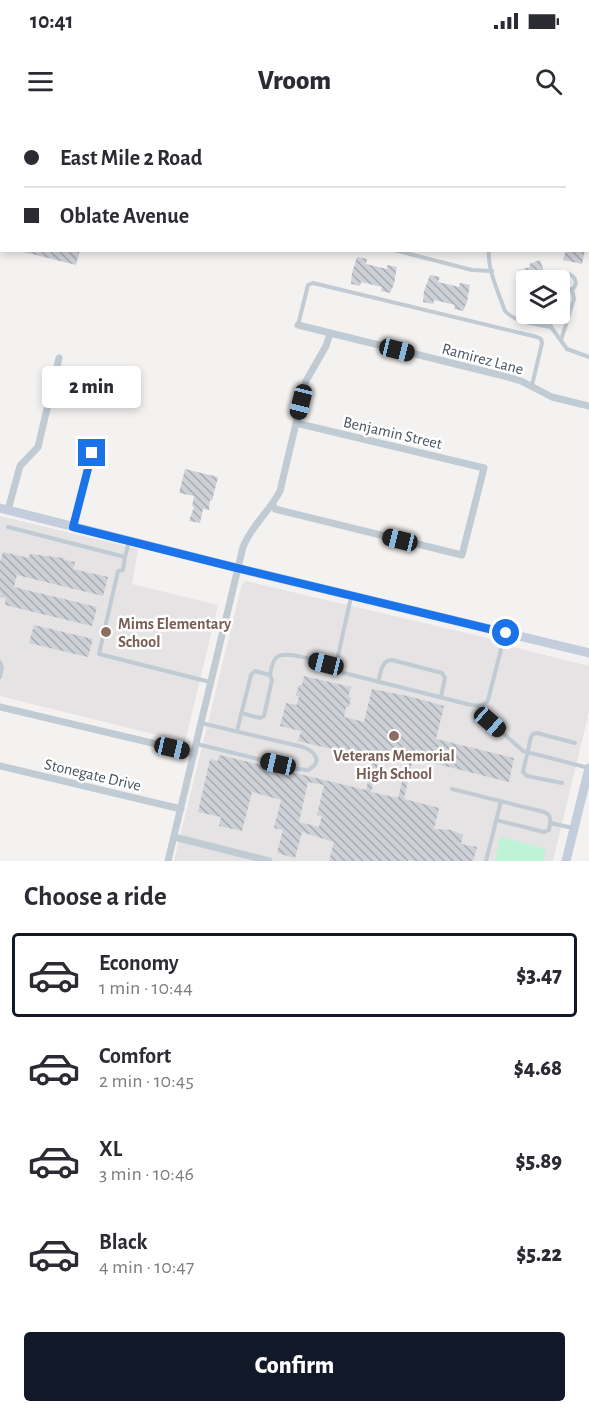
<!DOCTYPE html>
<meta charset="utf-8">
<style>
body{margin:0;font-family:"Alegreya Sans",sans-serif;background:#f2f2f3;color:#2b2b33;height:100vh;display:flex;flex-direction:column;font-size:22px;white-space:nowrap}
*{box-sizing:border-box;margin:0}
p{font-size:20px;color:#7c7c81}
.icon{flex:none;width:33px;height:33px;fill:none;stroke:currentColor;stroke-width:2;stroke-linecap:round;stroke-linejoin:round}
.map{position:relative;height:741px;overflow:hidden}
.panel{display:flex;flex-direction:column;background:#fff;flex:1}
.panel>*{flex:none}
.guide{position:absolute;left:0px;top:0px;width:590px;height:132px;box-shadow:0 3px 9px #0003;display:grid;align-content:center;height:132px;padding:0 24px;background:#fff}
.fabs{position:absolute;left:516px;top:150px;display:grid;gap:12px}
.fabs a{display:grid;place-items:center;width:54px;height:54px;border-radius:6px;background:#fff;box-shadow:0 3px 9px #0003;font-size:30px}
.end{position:absolute;width:27px;height:27px;margin:-14px;border:8px solid #1a73e8;background:#fff;box-shadow:0 0 0 3px #fff}
.from{border-radius:50%}
.bubble{position:absolute;height:42px;border-radius:6px;background:#fff;box-shadow:0 3px 9px #0003;font-size:20px;font-weight:800;line-height:42px;text-align:center}
.car{position:absolute;width:18px;height:36px;margin:-18px -9px;border-radius:8px;box-shadow:0 0 4px 2px #0007;background:linear-gradient(#222 24%,#8ab4d8 0 40%,#222 0 76%,#8ab4d8 0 86%,#222 0)}
.guide b{display:flex;align-items:center;gap:21px;height:57px;font-size:22px}
.guide b+b{border-top:2px solid #e1e1e2}
.guide i{width:15px;height:15px;background:#2b2b33}
ul{padding:0;list-style:none}
li{display:flex;align-items:center;gap:18px;height:84px;margin:0 12px 9px;padding:0 12px;border:3px solid transparent;border-radius:6px}
li div{flex:1}
li b{display:block;font-size:22px}
li em{font-style:normal;font-weight:800}
li.current{border-color:#111827}
li>.icon{width:54px;height:54px;stroke-width:1.5}
h2{padding:0 24px;font-size:27px;line-height:72px}
.action{display:flex;gap:12px;margin-top:auto;padding:12px 24px}
.action a{flex:1;height:69px;border-radius:6px;background:#111827;color:#fff;font-size:24px;font-weight:800;line-height:69px;text-align:center}
.status{display:flex;justify-content:space-between;align-items:center;height:42px;padding:0 30px;background:#fff;direction:ltr}
.status svg{height:16px;fill:currentColor}
header{display:flex;justify-content:space-between;align-items:center;height:78px;padding:0 24px;background:#fff;font-size:27px;font-weight:800}
.map>svg:first-child{display:block}
</style>
<div class="status"><b>10:41</b><svg viewBox="0 0 49 12"><path d="M0 12V9h3v3zM5 12V6h3v6zM10 12V3h3v9zM15 12V0h3v12zM26 1h20v11H26zM47 4h2v5h-2z"/></svg></div>
<header><svg class="icon" aria-label="menu" viewBox="0 0 24 24"><path d="M4 6h16M4 12h16M4 18h16"/></svg>Vroom<svg class="icon" aria-label="search" viewBox="0 0 24 24"><circle cx="10" cy="10" r="6"/><path d="M15 15l6 6"/></svg></header>
<div class="map">
<svg width="589" height="741" viewBox="0 0 589 741">
<defs>
<pattern id="building-back-hatch" width="6" height="6" patternUnits="userSpaceOnUse" patternTransform="scale(1.5)"><rect width="6" height="6" fill="#cdd0d7"/><path d="M-1 5l2 2M0 0l6 6M5-1l2 2" fill="none" stroke="#a8abb2"/></pattern>
</defs>
<rect width="100%" height="100%" fill="#f4f2f1"/>
<g fill="#e5e3e3">
<polygon points="0,396 138,429 132,464 218,485 185,622 0,576"/>
<polygon points="246,461 496,520 497,523 589,546 589,592 553,741 174,741 242,464"/>
</g>
<polygon fill="#bef3d7" points="500,717 546,729 543,741 495,741"/>
<g fill="url(#building-back-hatch)" fill-rule="evenodd">
<polygon points="25,130 80,130 76,145 24,132"/>
<polygon points="566,130 585,130 582,144 563,140"/>
<polygon points="357,137 367,139 366,144 387,149 387,145 397,147 394,164 390,173 381,171 382,167 361,162 360,166 351,164 352,153"/>
<polygon points="540,140 547,160 526,160 526,170 519,150 530,147 529,144"/>
<polygon points="430,155 440,157 438,162 459,167 460,163 470,165 467,182 463,191 454,189 455,185 434,180 433,184 423,182 424,171"/>
<polygon points="185,349 218,357 212,381 210,380 209,390 203,389 200,403 189,401 194,387 192,386 194,376 179,373"/>
<polygon points="3,432 29,438 30,434 64,438 65,440 75,442 73,449 108,457 103,476 17,455 14,467 97,487 92,506 5,485 6,478 0,477 1,473 0,472 0,442"/>
<polygon points="34,505 93,519 88,537 29,523"/>
<path d="M 304,556 L 351,567 L 348,577 L 351,577 L 349,587 L 346,587 L 344,597 L 364,602 L 372,569 L 412,577 L 444,586 L 436,619 L 514,638 L 509,662 L 413,638 L 404,679 L 439,688 L 434,709 L 451,710 L 463,715 L 461,724 L 477,727 L 473,741 L 414,741 L 409,740 L 408,741 L 329,741 L 334,722 L 302,712 L 295,738 L 288,736 L 277,733 L 283,710 L 274,708 L 281,680 L 252,672 L 242,711 L 219,706 L 221,697 L 198,692 L 210,639 L 218,641 L 219,635 L 366,670 L 373,639 L 298,621 L 301,611 L 280,606 L 286,583 L 297,585 L 299,576 L 296,575 L 299,565 L 302,565 ZM 381,631 L 408,637 L 398,678 L 371,672 ZM 308,662 L 324,665 L 317,695 L 322,696 L 319,707 L 299,702 Z"/>
</g>
<g fill="none" stroke-linecap="round" stroke-linejoin="round">
<g stroke="#c1cbd4" stroke-width="4">
<polyline points="0,89 2,89"/>
<polyline points="394,130 472,150 492,151"/>
<path d="M 489,130 C 487,149 499,174 505,191 C 516,203 536,204 551,207 L 567,229 L 589,237"/>
<path d="M 559,160 L 563,155 L 569,154 C 580,159 577,172 564,170 L 560,165"/>
<polyline points="548,194 551,207"/>
<polyline points="298,205 308,165 313,163 537,217 541,219 542,223 532,265"/>
<polyline points="561,220 574,179 572,169"/>
<polyline points="77,329 105,337"/>
<polyline points="74,405 92,333"/>
<polyline points="8,407 125,437 129,421"/>
<polyline points="125,437 123,450 118,451 99,534 210,562"/>
<path d="M 351,477 L 336,545 L 338,550 L 344,553 L 471,585 C 478,586 484,587 488,580 L 505,514"/>
<polyline points="0,542 2,547 0,557"/>
<path d="M 270,555 C 271,549 272,541 277,537 C 287,529 322,544 336,545"/>
<path d="M 378,562 C 381,553 381,540 392,540 L 442,553 L 445,558 L 441,577"/>
<polyline points="480,586 484,595 491,602 523,631 589,648"/>
<polyline points="237,611 251,555 255,551 270,555 272,560 264,596 260,598 241,593"/>
<path d="M 197,624 L 299,649 L 308,650 C 323,642 316,632 303,627 L 201,603"/>
<polyline points="562,663 527,656 523,652 531,617 533,614 537,613 575,623"/>
<path d="M 452,669 L 544,692 C 553,695 550,703 549,710 L 544,712 L 496,700"/>
<polyline points="550,703 573,708"/>
<polyline points="486,741 501,681"/>
</g>
<g stroke="#c1cbd4" stroke-width="7">
<polyline points="298,205 508,257 521,261 552,277 589,286"/>
<polyline points="273,385 275,389 462,435 484,348 296,303"/>
<polyline points="8,390 20,346 38,327 59,238"/>
<polyline points="0,587 194,633"/>
<polyline points="0,646 181,689"/>
<polyline points="174,717 269,741"/>
<path d="M 168,741 L 243,427 C 252,405 269,392 280,371 L 306,261 L 326,226 L 330,214"/>
</g>
<g stroke="#c3cddb" stroke-width="9">
<polyline points="0,388 237,448 589,533"/>
<polyline points="566,741 589,648"/>
</g>
</g>
<g fill="none" stroke-linecap="round" stroke-linejoin="round">
<polyline stroke="#1a73e8" stroke-width="8" points="92,333 73,407 237,448 506,513"/>
</g>
<g fill="#8d6e63" stroke="#fff" stroke-width="2">
<circle cx="106" cy="512" r="6"/>
<circle cx="394" cy="616" r="6"/>
</g>
<g text-anchor="middle" stroke-width="5" stroke-linejoin="round" paint-order="stroke">
<g font-size="16" fill="#485361" stroke="#fff">
<text transform="translate(483 238) rotate(15)" y="6">Ramirez Lane</text>
<text transform="translate(393 312) rotate(13)" y="6">Benjamin Street</text>
<text transform="translate(93 654) rotate(13)" y="6">Stonegate Drive</text>
</g>
<g font-size="16" font-weight="bold" fill="#785e54" stroke="#fff" text-anchor="start">
<text x="118" y="509">Mims Elementary<tspan x="118" dy="18">School</tspan></text>
<text x="394" y="641" text-anchor="middle">Veterans Memorial<tspan x="394" dy="18">High School</tspan></text>
</g>
</g>
</svg>
<div class="fabs">
<a><svg class="icon" aria-label="layers" viewBox="0 0 24 24"><path d="M12 4l9 5-9 5-9-5zM3 14l9 5 9-5"/></svg></a>
</div>
<i class="end from" style="left:506px;top:513px"></i>
<i class="end" style="left:92px;top:333px"></i>
<div class="bubble" style="left:42px;top:246px;width:99px">2 min</div>
<i class="car" style="left:397px;top:230px;rotate:104deg"></i>
<i class="car" style="left:301px;top:282px;rotate:194deg"></i>
<i class="car" style="left:400px;top:420px;rotate:284deg"></i>
<i class="car" style="left:326px;top:544px;rotate:284deg"></i>
<i class="car" style="left:490px;top:602px;rotate:131deg"></i>
<i class="car" style="left:172px;top:628px;rotate:103deg"></i>
<i class="car" style="left:278px;top:644px;rotate:283deg"></i>
<div class="guide">
<b><i class="from"></i>East Mile 2 Road</b>
<b><i></i>Oblate Avenue</b>
</div>
</div>
<section class="panel">
<h2>Choose a ride</h2>
<ul>
<li class="current"><svg class="icon" aria-label="car" viewBox="0 0 24 24"><path d="M5 17H2v-5l4-1 3-4h7l3 4 3 1v5h-3M9 17h6M6 11h13"/><circle cx="7" cy="17" r="2"/><circle cx="17" cy="17" r="2"/></svg><div><b>Economy</b><p>1 min · 10:44</p></div><em>$3.47</em></li>
<li><svg class="icon" aria-label="car" viewBox="0 0 24 24"><path d="M5 17H2v-5l4-1 3-4h7l3 4 3 1v5h-3M9 17h6M6 11h13"/><circle cx="7" cy="17" r="2"/><circle cx="17" cy="17" r="2"/></svg><div><b>Comfort</b><p>2 min · 10:45</p></div><em>$4.68</em></li>
<li><svg class="icon" aria-label="car" viewBox="0 0 24 24"><path d="M5 17H2v-5l4-1 3-4h7l3 4 3 1v5h-3M9 17h6M6 11h13"/><circle cx="7" cy="17" r="2"/><circle cx="17" cy="17" r="2"/></svg><div><b>XL</b><p>3 min · 10:46</p></div><em>$5.89</em></li>
<li><svg class="icon" aria-label="car" viewBox="0 0 24 24"><path d="M5 17H2v-5l4-1 3-4h7l3 4 3 1v5h-3M9 17h6M6 11h13"/><circle cx="7" cy="17" r="2"/><circle cx="17" cy="17" r="2"/></svg><div><b>Black</b><p>4 min · 10:47</p></div><em>$5.22</em></li>
</ul>
<div class="action"><a>Confirm</a></div>
</section>
